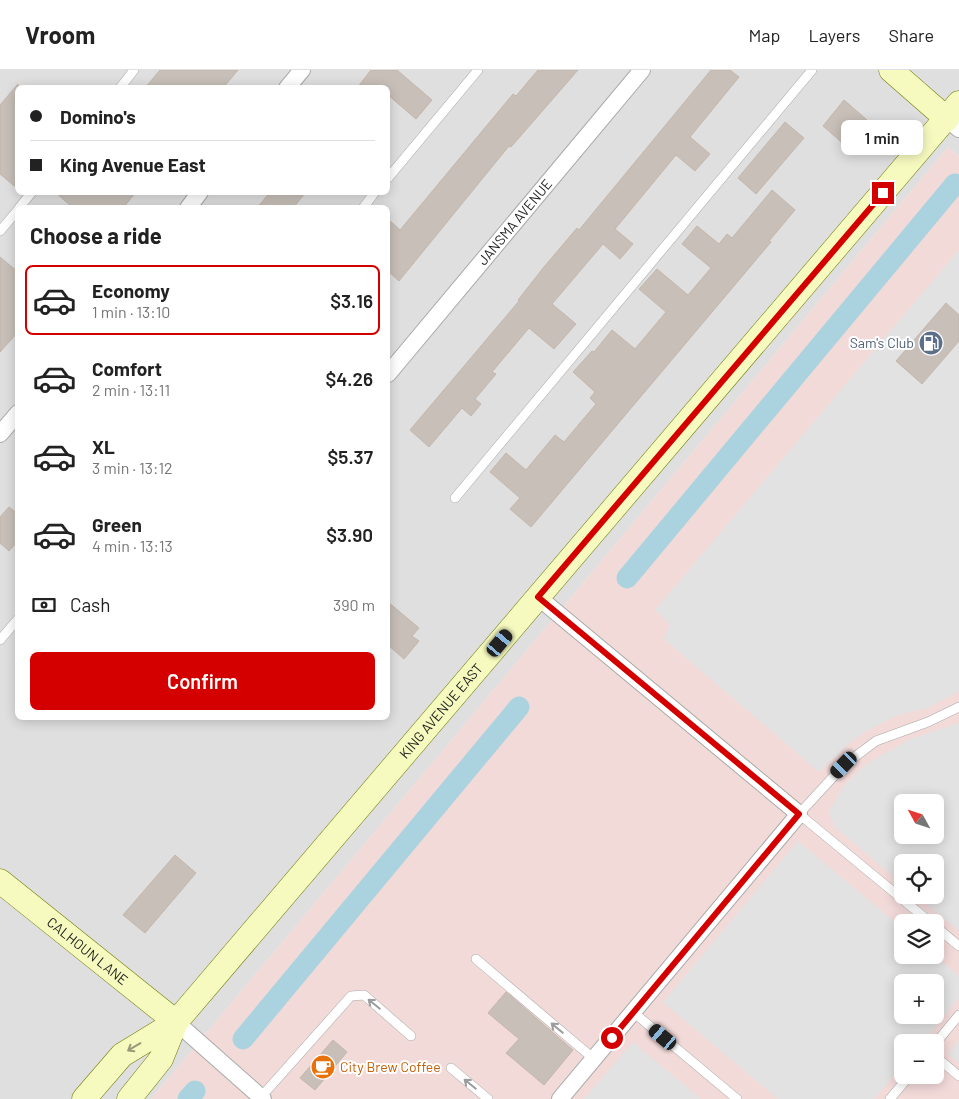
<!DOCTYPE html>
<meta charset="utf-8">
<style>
body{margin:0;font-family:Barlow,sans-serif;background:#f2f2f2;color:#222;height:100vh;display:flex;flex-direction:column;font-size:19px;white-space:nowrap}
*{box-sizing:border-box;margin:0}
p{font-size:16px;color:#767676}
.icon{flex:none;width:28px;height:28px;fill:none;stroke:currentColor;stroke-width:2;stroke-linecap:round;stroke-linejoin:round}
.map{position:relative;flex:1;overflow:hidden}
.side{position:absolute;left:15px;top:135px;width:375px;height:515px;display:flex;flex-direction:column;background:#fff;border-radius:8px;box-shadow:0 2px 12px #0003}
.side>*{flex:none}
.top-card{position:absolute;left:15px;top:15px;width:375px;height:110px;border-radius:8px;box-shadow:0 2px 12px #0003;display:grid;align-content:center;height:110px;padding:0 15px;background:#fff}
.needle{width:32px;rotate:310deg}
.buttons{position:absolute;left:894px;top:724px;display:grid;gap:10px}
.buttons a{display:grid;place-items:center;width:50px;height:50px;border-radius:8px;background:#fff;box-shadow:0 2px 12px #0003;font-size:25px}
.end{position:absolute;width:22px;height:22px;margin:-11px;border:6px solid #d40000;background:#fff;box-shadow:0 0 0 2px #fff}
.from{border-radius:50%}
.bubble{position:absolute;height:35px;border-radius:8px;background:#fff;box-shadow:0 2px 12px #0003;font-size:16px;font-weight:600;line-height:35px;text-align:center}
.car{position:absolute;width:15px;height:30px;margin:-15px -8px;border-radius:6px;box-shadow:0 0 4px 1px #0007;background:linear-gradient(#222 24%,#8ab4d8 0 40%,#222 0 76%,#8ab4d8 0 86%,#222 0)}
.top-card b{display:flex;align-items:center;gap:18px;height:48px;font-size:19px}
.top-card b+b{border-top:1px solid #e0e0e0}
.top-card i{width:12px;height:12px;background:#222}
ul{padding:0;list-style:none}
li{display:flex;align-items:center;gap:15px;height:70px;margin:0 10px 8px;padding:0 5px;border:2px solid transparent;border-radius:8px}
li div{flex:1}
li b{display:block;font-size:19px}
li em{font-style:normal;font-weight:600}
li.current{border-color:#d40000}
li>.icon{width:45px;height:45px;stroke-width:1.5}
h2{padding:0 15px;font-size:22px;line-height:60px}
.pay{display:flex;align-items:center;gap:12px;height:55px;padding:0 15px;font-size:19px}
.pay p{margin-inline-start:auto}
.cta{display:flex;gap:10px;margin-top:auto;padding:10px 15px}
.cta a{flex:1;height:58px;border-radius:8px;background:#d40000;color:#fff;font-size:20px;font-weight:600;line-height:58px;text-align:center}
header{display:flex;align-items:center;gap:30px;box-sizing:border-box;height:70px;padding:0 25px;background:#fff;border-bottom:1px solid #e0e0e0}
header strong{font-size:24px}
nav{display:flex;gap:28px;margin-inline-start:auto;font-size:18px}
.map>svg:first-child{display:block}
</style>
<header>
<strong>Vroom</strong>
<nav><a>Map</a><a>Layers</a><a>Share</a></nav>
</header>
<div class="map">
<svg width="959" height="1029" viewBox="0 0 959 1029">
<rect width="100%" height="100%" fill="#f2efe9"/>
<path fill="#e0dfdf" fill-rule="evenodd" d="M 0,0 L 959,0 L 959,86 L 948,77 L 151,1029 L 0,1029 ZM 18,18 L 388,18 L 388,122 L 18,122 ZM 18,138 L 388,138 L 388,648 L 18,648 Z"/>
<path fill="#f2dad9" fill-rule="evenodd" d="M 948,77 L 959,86 L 959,1029 L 151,1029 ZM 902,732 L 935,732 L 935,765 L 902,765 ZM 902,792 L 935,792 L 935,825 L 902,825 ZM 902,852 L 935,852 L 935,885 L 902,885 ZM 902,912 L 935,912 L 935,945 L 902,945 ZM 902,972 L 935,972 L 935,1005 L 902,1005 Z"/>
<g fill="#e2e2e2" fill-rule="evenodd">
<polygon points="959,180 959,621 928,638 898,645 865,662 848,674 819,702 664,569 670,554 655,540"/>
<path d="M 959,653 L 959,861 L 916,825 L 935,825 L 935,792 L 902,792 L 902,814 L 834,756 L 829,742 L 842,718 L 865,695 L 910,669 ZM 902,732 L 935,732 L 935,765 L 902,765 Z"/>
<path d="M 798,771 L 902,858 L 902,885 L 934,885 L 959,906 L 959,928 L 922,972 L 902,972 L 902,995 L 874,1029 L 778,1029 L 663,932 ZM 902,912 L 935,912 L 935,945 L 902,945 Z"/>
<polygon points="959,970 959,993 948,984"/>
<polygon points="633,972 701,1029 584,1029"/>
</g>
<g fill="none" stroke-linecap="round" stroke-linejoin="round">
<g stroke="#aad3df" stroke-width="21">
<polyline points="627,508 955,114"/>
<polyline points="243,969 519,637"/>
<polyline points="188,1029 195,1021"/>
</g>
</g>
<g fill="#c7bfb8" stroke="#c4b6ab">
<polygon points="160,0 238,0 223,18 145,18"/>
<polygon points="371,0 397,0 432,30 416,49 388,25 388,18 357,18"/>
<polygon points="538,0 578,0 511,77 509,76 399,211 388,201 388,149 400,160 513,24 516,26"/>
<polygon points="711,0 730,0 739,7 690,67 710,84 695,101 676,85 615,159 633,174 620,189 603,174 552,234 576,254 554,279 529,258 492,302 496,304 475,329 481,334 471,346 462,338 429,377 410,360 519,231 518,230 544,197 577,158 579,160"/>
<polygon points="18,14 18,119 0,104 0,35"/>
<polygon points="844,30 867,50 846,76 823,56"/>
<polygon points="785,52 804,68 756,124 738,108"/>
<polygon points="772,120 795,140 769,171 771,172 531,457 510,439 520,428 490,402 506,383 526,400 555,365 564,372 596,334 590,328 595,322 573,302 592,281 594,282 612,260 635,279 666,242 639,219 657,199 688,225 711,198 682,174 697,156 719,174 727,164 732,168"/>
<polygon points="55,122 136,122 123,138 73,138"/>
<polygon points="270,122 306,122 293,138 257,138"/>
<polygon points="0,187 18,202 18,262 0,282"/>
<polygon points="946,233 959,245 959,271 922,314 896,291"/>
<polygon points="9,437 18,444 18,471 9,481 0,473 0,447"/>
<polygon points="388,532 419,558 412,566 419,571 404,589 388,575"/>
<polygon points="175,785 196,803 145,863 123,845"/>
<polygon points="506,922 573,980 544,1015 506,983 519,969 488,943"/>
<polygon points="333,970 347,982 315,1020 300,1008"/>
</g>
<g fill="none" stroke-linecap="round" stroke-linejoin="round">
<defs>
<g id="lane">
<polyline points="120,18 134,0"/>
<polyline points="388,108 478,0"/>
<polyline points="19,138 32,122"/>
<polyline points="363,138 375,122"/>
<polyline points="0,161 18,140"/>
<polyline points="455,428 812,0"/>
<polyline points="0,570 18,549"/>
<polyline points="930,852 799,744 844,695 876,671 928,652 959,637"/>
<polyline points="935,856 959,876"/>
<polyline points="476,889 594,989"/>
<polyline points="633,942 737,1029"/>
<polyline points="935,974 959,945"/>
<polyline points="935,986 959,1006"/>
<polyline points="451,998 488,1029"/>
<polyline points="261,1027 351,926 364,925 411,966"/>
<polyline points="890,1029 910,1005"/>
</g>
<g id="street">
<polyline points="287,18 302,0"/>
<polyline points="947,49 959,59"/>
<polyline points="188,138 200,122"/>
<path id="s1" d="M 388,304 L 642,0"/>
<polyline points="0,364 18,343"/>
<polyline points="538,527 799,744 560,1029"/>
<polyline points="176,952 263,1029"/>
</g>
<g id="secondary">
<polyline points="891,0 947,49"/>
<path id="s2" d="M 0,811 L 176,952"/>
<path id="s3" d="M 84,1029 L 122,985 L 176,952 L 959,33"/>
<polyline points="129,1029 161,989 176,952"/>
</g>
</defs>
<use href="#lane" stroke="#a9a9a9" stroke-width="10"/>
<use href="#street" stroke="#a9a9a9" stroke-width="18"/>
<use href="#secondary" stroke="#707d05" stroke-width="25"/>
<use href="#lane" stroke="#fff" stroke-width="9"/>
<use href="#street" stroke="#fff" stroke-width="16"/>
<use href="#secondary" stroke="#f7fabf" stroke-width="24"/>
</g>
<defs><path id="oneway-shaft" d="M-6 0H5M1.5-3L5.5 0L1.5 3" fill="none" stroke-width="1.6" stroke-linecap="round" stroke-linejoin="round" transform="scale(1.25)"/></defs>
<g stroke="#9c9c9c">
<use href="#oneway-shaft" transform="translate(374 934) rotate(-141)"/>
<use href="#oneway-shaft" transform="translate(557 958) rotate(-140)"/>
<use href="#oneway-shaft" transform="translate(470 1014) rotate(-141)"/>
</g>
<use stroke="#979978" href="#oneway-shaft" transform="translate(134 977) rotate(149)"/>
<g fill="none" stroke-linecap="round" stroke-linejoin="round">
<polyline stroke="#d40000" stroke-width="6" points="612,968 799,744 538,527 883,123"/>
</g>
<defs>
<symbol id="fuel-disc" viewBox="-11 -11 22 22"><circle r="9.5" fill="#5c6f8a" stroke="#fff"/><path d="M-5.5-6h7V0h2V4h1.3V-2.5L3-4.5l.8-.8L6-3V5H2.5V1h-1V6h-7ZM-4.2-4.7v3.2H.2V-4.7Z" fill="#fff"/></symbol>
<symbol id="cafe-disc" viewBox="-11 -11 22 22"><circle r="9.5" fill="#e8710a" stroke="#fff"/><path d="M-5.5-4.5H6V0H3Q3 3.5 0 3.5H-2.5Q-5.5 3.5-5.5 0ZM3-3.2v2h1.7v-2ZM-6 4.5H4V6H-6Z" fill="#fff"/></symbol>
</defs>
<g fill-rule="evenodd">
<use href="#fuel-disc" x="917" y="259" width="28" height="28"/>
<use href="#cafe-disc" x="309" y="983" width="28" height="28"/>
</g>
<g text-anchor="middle" stroke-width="4" stroke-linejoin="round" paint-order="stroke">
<g font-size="14" fill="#222" stroke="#fff">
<text dy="5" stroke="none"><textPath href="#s1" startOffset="198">JANSMA AVENUE</textPath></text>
<text dy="5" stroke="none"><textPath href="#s3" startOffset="530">KING AVENUE EAST</textPath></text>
<text dy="5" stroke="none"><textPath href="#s2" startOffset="112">CALHOUN LANE</textPath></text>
</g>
<g font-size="14" fill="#4e5e75" stroke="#fff" text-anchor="end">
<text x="914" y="278">Sam's Club</text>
</g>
<g font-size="14" fill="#c56008" stroke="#fff" text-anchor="start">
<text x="340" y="1002">City Brew Coffee</text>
</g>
</g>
</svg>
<div class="buttons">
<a><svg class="needle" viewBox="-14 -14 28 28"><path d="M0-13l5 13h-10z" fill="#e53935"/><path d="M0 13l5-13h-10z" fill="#767676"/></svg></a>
<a><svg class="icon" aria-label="locate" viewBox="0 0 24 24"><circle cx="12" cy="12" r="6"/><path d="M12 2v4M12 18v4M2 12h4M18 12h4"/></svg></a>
<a><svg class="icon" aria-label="layers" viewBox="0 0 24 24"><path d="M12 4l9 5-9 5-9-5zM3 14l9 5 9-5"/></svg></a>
<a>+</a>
<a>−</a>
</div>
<i class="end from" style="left:612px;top:968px"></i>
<i class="end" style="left:883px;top:123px"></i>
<div class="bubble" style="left:841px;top:50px;width:82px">1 min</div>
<i class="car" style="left:500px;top:573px;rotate:40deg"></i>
<i class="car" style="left:844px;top:695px;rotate:224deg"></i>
<i class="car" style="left:663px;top:967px;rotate:310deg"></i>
<div class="top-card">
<b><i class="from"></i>Domino's</b>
<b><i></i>King Avenue East</b>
</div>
<section class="side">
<h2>Choose a ride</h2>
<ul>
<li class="current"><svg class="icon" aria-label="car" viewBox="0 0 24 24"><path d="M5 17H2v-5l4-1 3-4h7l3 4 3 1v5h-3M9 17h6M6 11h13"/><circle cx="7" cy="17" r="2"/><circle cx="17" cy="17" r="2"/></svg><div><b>Economy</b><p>1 min · 13:10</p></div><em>$3.16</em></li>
<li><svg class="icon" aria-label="car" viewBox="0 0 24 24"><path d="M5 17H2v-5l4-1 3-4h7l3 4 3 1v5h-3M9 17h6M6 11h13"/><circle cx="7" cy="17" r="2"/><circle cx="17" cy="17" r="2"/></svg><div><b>Comfort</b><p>2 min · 13:11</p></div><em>$4.26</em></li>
<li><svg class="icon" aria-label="car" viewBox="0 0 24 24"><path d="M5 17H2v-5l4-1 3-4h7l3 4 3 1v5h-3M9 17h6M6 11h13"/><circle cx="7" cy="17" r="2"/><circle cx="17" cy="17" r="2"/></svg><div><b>XL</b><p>3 min · 13:12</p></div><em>$5.37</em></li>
<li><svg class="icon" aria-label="car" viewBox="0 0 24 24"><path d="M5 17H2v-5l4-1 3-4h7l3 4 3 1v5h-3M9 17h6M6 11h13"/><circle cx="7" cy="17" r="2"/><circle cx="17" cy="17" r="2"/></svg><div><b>Green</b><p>4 min · 13:13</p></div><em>$3.90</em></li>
</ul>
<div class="pay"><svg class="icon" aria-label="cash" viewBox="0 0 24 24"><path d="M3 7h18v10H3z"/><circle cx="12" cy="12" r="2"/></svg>Cash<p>390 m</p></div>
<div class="cta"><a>Confirm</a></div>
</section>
</div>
